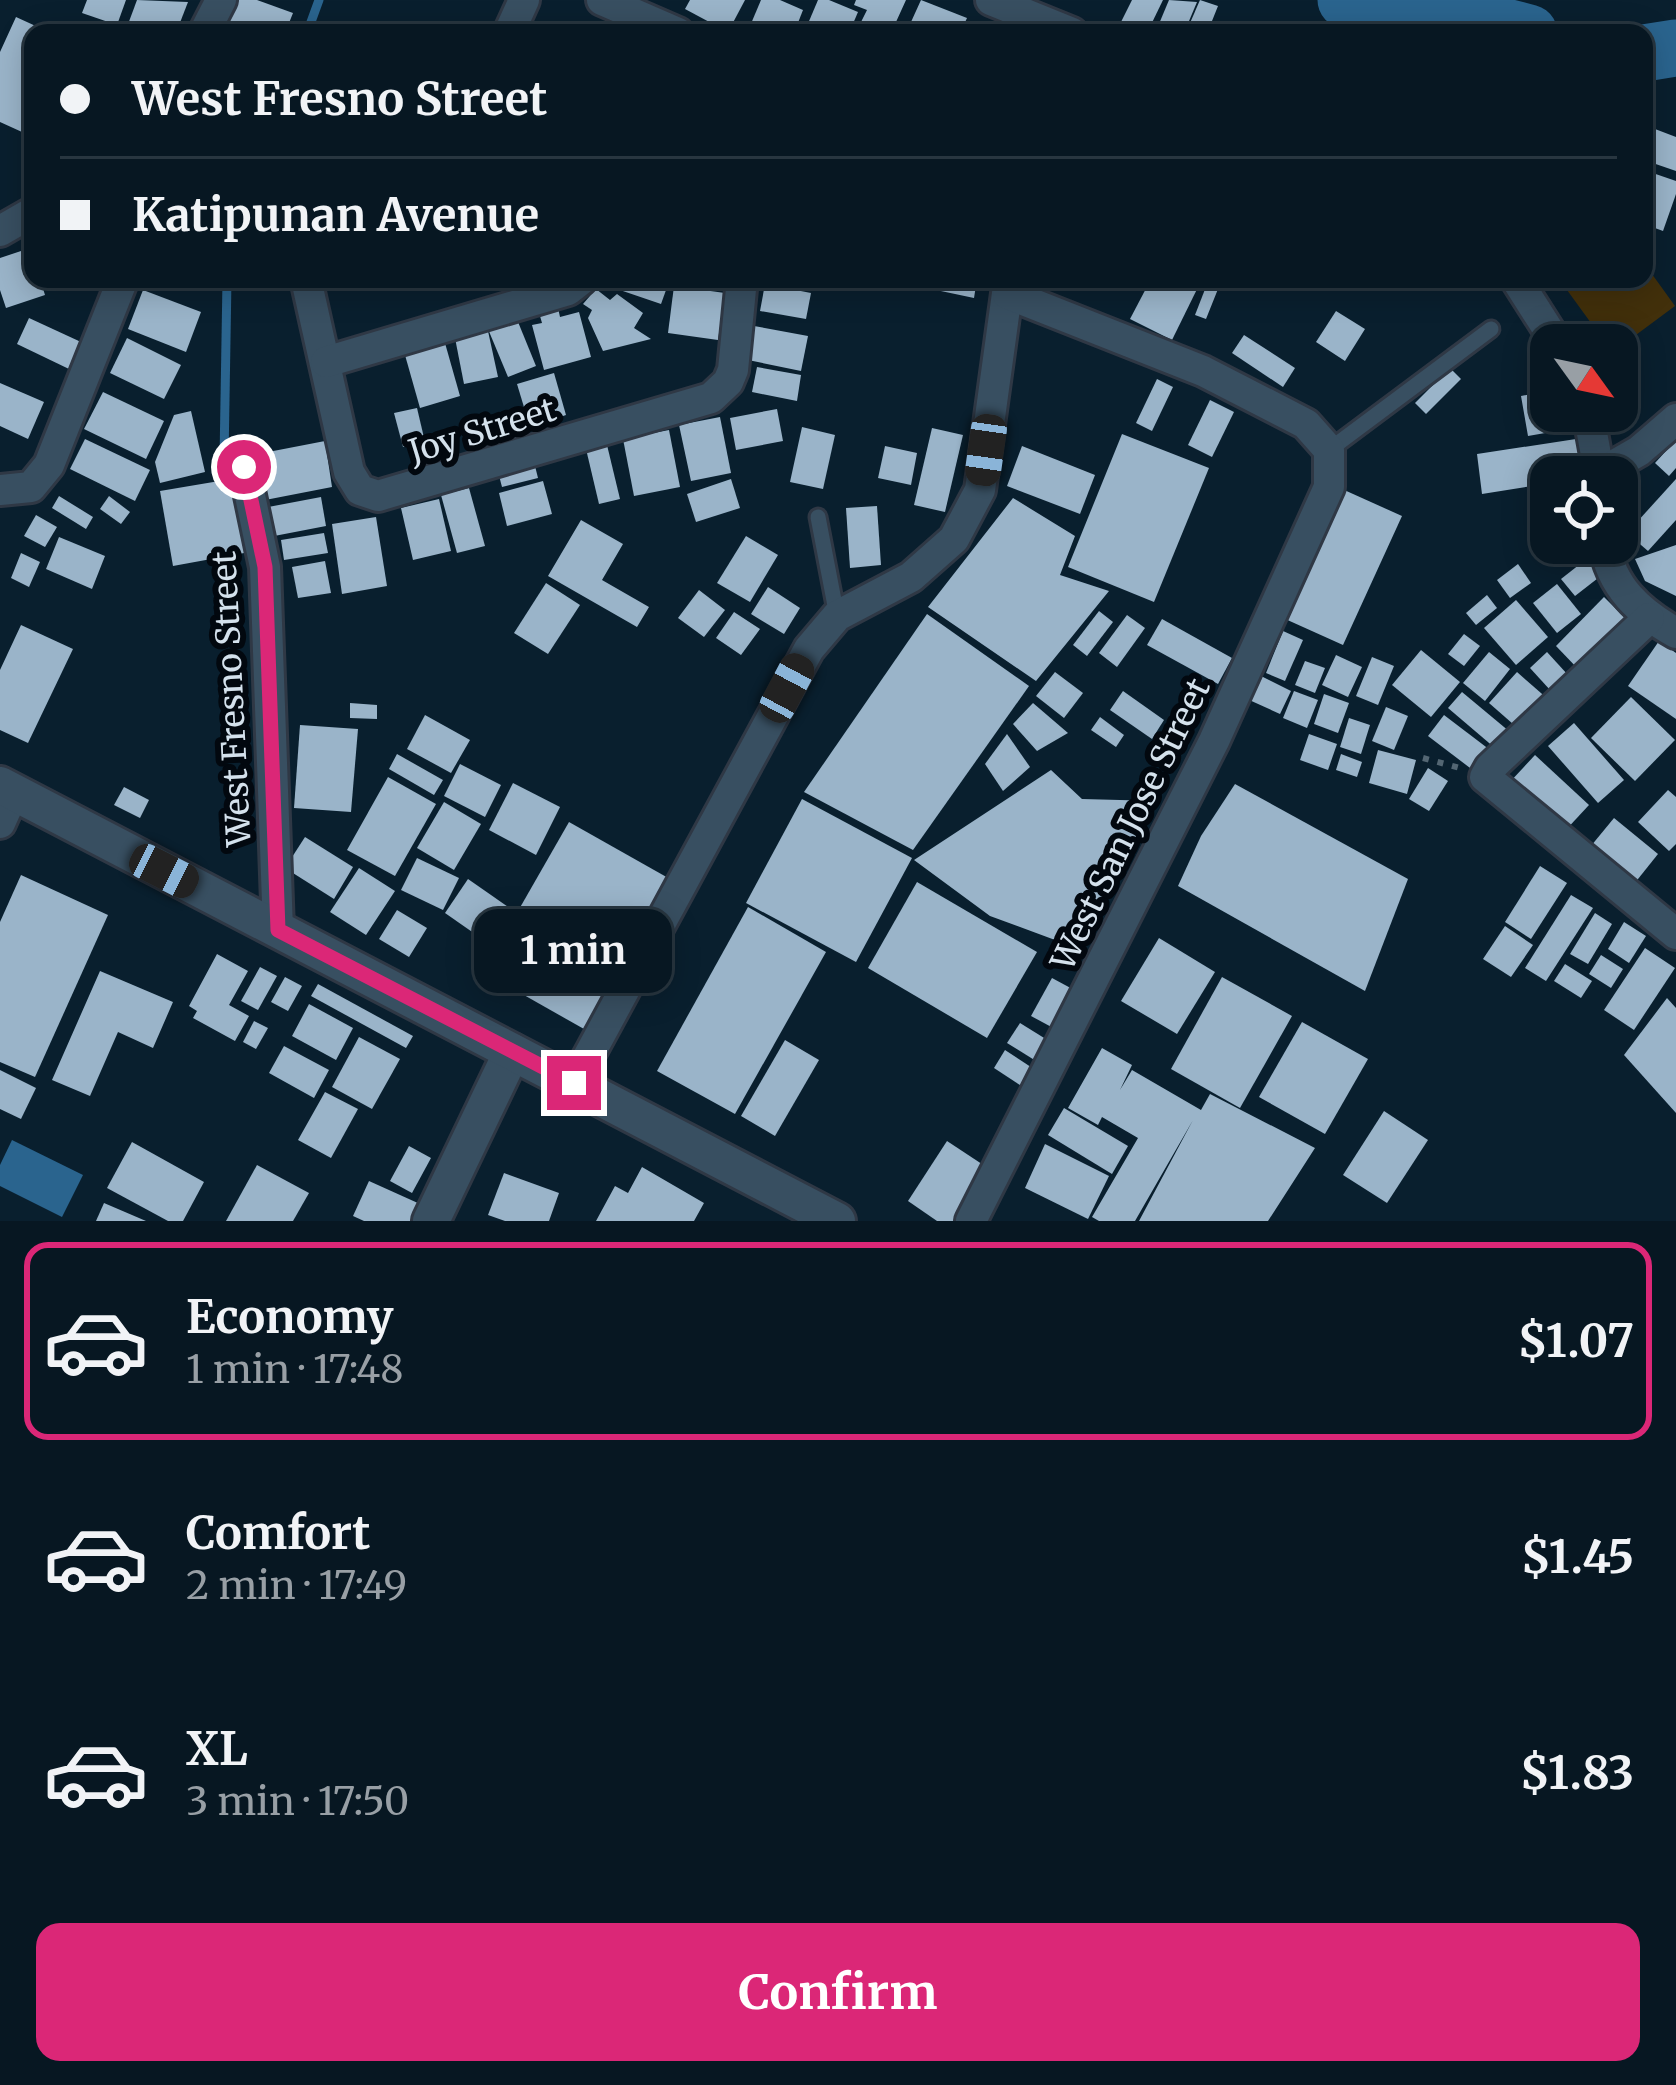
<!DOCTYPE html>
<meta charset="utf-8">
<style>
body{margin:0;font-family:Merriweather,serif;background:#10202a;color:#f1f3f6;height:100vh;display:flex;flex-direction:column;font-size:45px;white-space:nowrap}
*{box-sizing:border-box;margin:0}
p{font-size:39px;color:#989fa5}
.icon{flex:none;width:66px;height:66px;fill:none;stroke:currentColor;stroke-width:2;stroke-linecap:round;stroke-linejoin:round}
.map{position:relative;height:1221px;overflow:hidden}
.sheet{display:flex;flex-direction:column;background:#071722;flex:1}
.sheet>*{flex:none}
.top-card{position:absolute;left:24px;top:24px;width:1629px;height:264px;border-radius:24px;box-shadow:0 6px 30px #0003,0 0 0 3px #283640;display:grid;align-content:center;height:264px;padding:0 36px;background:#071722}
.needle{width:78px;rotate:123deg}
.fabs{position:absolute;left:1530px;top:324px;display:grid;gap:24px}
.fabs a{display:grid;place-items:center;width:108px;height:108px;border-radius:24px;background:#071722;box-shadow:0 6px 30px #0003,0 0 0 3px #283640;font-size:60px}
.end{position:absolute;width:54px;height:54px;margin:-27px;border:15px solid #db2777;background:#fff;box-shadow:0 0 0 6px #fff}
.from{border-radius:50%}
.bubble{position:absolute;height:84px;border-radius:24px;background:#071722;box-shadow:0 6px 30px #0003,0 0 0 3px #283640;font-size:39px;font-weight:700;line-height:84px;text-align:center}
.car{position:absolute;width:36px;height:72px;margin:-36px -18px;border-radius:15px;box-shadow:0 0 9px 3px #0007;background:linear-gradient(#222 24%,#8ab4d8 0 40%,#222 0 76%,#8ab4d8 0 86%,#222 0)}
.top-card b{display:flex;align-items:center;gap:42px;height:114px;font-size:45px}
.top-card b+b{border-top:3px solid #283640}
.top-card i{width:30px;height:30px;background:#f1f3f6}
ul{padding:21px 0 0;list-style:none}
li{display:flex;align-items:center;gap:36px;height:198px;margin:0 24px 18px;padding:0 12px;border:6px solid transparent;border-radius:24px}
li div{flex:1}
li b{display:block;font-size:45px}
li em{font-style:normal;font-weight:700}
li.current{border-color:#db2777}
li>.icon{width:108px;height:108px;stroke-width:1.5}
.button{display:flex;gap:24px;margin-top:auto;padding:24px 36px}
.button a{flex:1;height:138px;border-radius:24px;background:#db2777;color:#fff;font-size:48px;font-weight:700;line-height:138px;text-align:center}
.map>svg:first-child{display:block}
</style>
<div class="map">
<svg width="1676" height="1221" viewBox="0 0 1676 1221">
<rect width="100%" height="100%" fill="#091f2e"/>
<polygon fill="#42300b" points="1644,263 1675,306 1617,349 1617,345 1607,345 1559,279 1644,279"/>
<polygon fill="#2a648e" points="12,1140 83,1175 62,1217 0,1186 0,1165"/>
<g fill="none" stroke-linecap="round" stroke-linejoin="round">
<g stroke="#2a648e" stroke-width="9">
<polyline points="307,33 319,0"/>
<polyline points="224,460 227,279"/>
</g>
<g stroke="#2a648e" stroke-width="57">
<polyline points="1346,0 1408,2 1529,33"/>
<polyline points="1644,53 1676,48"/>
</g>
</g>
<g fill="#9ab4c9">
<polygon points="87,0 126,0 117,25 82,13"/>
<polygon points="137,0 188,2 176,33 142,33 127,27"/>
<polygon points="236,0 257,0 293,13 285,33 225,30"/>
<polygon points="690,0 745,0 728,32 685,9"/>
<polygon points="761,0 780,0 803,10 794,33 767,33 750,26"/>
<polygon points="818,0 829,0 858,12 849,33 804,33"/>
<polygon points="856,0 906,0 891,33 861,22 867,10 854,5"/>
<polygon points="921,0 967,18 960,33 906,33"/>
<polygon points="1132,0 1163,0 1147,33 1133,33 1119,26"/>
<polygon points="1169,0 1197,2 1184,33 1156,31"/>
<polygon points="1200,0 1218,6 1208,31 1190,23"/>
<polygon points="16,17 51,33 33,33 33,137 0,122 0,52"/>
<polygon points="1655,129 1676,137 1676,171 1644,160"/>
<polygon points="1644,170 1676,181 1676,194 1663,231 1644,224"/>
<polygon points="30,248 33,279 40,279 45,295 6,308 0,290 0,258"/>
<polygon points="617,279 670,279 661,304 614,288"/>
<polygon points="884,279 977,279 974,298"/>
<polygon points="1151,279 1202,279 1172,340 1130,319"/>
<polygon points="1209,279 1222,279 1206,319 1195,315"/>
<polygon points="765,284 811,293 806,319 760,311"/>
<polygon points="674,286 725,293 718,340 668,333"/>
<polygon points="596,289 610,300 617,294 643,313 634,328 651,339 603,351 588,318 592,310 583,304"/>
<polygon points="143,290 201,312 186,352 128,329"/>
<polygon points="557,303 560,317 579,312 591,357 544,370 532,325 542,323 538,309"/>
<polygon points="1336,311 1365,329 1345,361 1316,342"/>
<polygon points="516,317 536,366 508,377 488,329"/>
<polygon points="29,318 81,342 69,369 17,344"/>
<polygon points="754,326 808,336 801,371 748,360"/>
<polygon points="488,331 498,377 464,384 455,338"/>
<polygon points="1244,335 1295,368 1283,387 1232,353"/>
<polygon points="443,336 460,396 420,408 403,348"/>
<polygon points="127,338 181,365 164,399 110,373"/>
<polygon points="757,367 801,375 797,401 752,392"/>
<polygon points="1450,368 1461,379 1426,414 1415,403"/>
<polygon points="554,373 566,415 530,427 517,384"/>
<polygon points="1157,379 1173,387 1152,431 1136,423"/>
<polygon points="0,383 44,402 28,439 0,426"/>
<polygon points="1551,390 1551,411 1571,411 1574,428 1528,436 1521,396"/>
<polygon points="103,392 164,421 146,459 84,429"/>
<polygon points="1210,400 1234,412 1212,457 1188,445"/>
<polygon points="417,408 425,442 403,447 394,413"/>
<polygon points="777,409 783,441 736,450 730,418"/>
<polygon points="191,411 205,472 160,483 155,462 174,415"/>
<polygon points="720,417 731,473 691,481 679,425"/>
<polygon points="802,427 835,435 823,489 790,482"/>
<polygon points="932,428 963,435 945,512 914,505"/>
<polygon points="669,430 680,487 634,496 623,439"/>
<polygon points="1122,434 1209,468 1154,602 1068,567"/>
<polygon points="85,439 150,470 135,501 70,469"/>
<polygon points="1576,439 1582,477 1551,477 1551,483 1482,494 1477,454"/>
<polygon points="1676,440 1676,468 1669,476 1655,463"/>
<polygon points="325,441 332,487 260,501 253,455"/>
<polygon points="607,445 620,499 599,504 586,449"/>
<polygon points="885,446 917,453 911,485 878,478"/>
<polygon points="1022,446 1095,475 1080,514 1007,486"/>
<polygon points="533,458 538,478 502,487 497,468"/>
<polygon points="243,477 255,551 173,566 160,491"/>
<polygon points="731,479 740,508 696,522 687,494"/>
<polygon points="1676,479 1676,520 1648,551 1627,533"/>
<polygon points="543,481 552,514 507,526 499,493"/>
<polygon points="469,488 485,546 457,553 441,495"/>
<polygon points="1342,489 1402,516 1343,645 1283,618"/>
<polygon points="59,496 93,517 86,529 52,508"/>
<polygon points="109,496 130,512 121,524 100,509"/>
<polygon points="321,497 326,526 269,537 263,508"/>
<polygon points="1013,498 1075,536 1060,575 1109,591 1036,681 928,607"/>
<polygon points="439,499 451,551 413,560 401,508"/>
<polygon points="877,506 881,565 850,568 846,508"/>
<polygon points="36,515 57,527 45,547 24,536"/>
<polygon points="376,517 387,586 342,594 332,524"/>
<polygon points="581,520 623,544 602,580 649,607 637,627 548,576"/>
<polygon points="324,533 328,553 284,560 281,540"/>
<polygon points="746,536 778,555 750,602 717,583"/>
<polygon points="59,537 105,556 92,589 46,569"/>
<polygon points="1676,545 1676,596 1645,581 1635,559"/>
<polygon points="21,553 40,562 29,587 11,578"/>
<polygon points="1589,557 1602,575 1575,596 1561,579"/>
<polygon points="325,561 331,593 298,598 292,567"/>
<polygon points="1518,564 1531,583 1510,598 1497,580"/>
<polygon points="546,583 580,605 548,654 514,633"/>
<polygon points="1557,584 1581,614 1557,633 1533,603"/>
<polygon points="768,587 800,608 784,634 751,614"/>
<polygon points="699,590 725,610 704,637 678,618"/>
<polygon points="1487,595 1497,608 1476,625 1466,613"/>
<polygon points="1604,597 1629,622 1580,671 1556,646"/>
<polygon points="1516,600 1548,637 1516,665 1484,628"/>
<polygon points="1099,611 1113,622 1087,656 1073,645"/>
<polygon points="734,612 760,629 741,655 716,638"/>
<polygon points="927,614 1029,686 913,850 804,792"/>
<polygon points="1127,615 1145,628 1117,667 1099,653"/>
<polygon points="1162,619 1232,658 1218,684 1147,645"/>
<polygon points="21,625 73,649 28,743 0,730 0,670"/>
<polygon points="1283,631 1303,640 1285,681 1266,673"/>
<polygon points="1464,634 1480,646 1464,666 1448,654"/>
<polygon points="1659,641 1676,653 1676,719 1628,686"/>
<polygon points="1421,650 1460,682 1431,717 1392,685"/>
<polygon points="1489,652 1510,669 1485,701 1463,683"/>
<polygon points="1547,652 1568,675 1551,691 1530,668"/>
<polygon points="1336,655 1362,667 1348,697 1322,685"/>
<polygon points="1372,657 1394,666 1378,705 1356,696"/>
<polygon points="1305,661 1325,668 1315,693 1295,685"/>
<polygon points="1055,672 1083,693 1064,718 1036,696"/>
<polygon points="1517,672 1549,700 1521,731 1489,703"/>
<polygon points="1259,675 1291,691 1280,714 1247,699"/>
<polygon points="1123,691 1164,720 1152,739 1110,710"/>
<polygon points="1294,691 1318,700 1307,728 1283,718"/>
<polygon points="1462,692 1516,737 1502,754 1448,708"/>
<polygon points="1324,694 1349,703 1338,733 1314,724"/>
<polygon points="1631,697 1675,740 1635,781 1591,738"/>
<polygon points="350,703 377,705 377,719 350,718"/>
<polygon points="1033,703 1068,733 1037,751 1013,724"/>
<polygon points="1386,707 1408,716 1394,750 1372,741"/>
<polygon points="425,715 470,740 451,773 407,749"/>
<polygon points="1444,715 1490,750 1474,771 1428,736"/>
<polygon points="1100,717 1124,735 1116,747 1091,730"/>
<polygon points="1349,718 1370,725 1361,754 1340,747"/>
<polygon points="1170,723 1187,735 1166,762 1151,750"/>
<polygon points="1574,723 1624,780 1598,803 1548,746"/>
<polygon points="300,725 358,729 351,812 294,808"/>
<polygon points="1007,734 1030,767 1003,791 985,764"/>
<polygon points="1309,734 1337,744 1328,770 1300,760"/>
<polygon points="1378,750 1416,760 1407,794 1369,783"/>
<polygon points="397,754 443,780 434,795 389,769"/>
<polygon points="1341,754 1362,762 1357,777 1336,770"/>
<polygon points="1535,755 1589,805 1563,833 1509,783"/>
<polygon points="460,764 501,785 485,817 444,796"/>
<polygon points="1428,768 1448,781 1429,811 1409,799"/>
<polygon points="1051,770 1082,799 1158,801 1082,950 990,916 914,860"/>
<polygon points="388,777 436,804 395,876 347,850"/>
<polygon points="513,783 560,807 536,855 489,830"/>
<polygon points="1235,784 1408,879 1365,991 1178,886 1201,836"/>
<polygon points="124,787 149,800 140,818 114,805"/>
<polygon points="1668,790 1676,797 1676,844 1669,851 1638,822"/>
<polygon points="802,799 912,858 856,962 746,903"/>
<polygon points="444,802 481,824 454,870 417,848"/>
<polygon points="1614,818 1658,854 1630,889 1586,852"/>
<polygon points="569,822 670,879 584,1029 483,972"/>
<polygon points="305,837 353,867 334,899 285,868"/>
<polygon points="417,858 459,878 443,910 401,890"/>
<polygon points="1540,866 1567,883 1531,939 1505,922"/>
<polygon points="359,868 395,891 366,935 330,912"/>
<polygon points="21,875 108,915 35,1077 0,1062 0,922"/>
<polygon points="468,879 511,909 488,943 445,913"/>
<polygon points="917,882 1037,952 987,1038 868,968"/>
<polygon points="1571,895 1593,908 1546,981 1525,968"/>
<polygon points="748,907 826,952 735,1114 657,1071"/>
<polygon points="397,910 427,928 409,957 379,939"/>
<polygon points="1595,913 1612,924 1588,964 1570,954"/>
<polygon points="1624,922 1646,936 1629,963 1608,949"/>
<polygon points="1505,926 1533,945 1511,977 1483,959"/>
<polygon points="1159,938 1215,972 1177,1034 1121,1001"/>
<polygon points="1645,948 1675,968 1634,1030 1604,1010"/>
<polygon points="217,954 248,971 229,1005 249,1016 235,1041 193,1018 197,1011 189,1006"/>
<polygon points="1601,955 1623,969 1611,988 1589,974"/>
<polygon points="1565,964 1592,981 1581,998 1554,981"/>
<polygon points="260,967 277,976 258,1010 241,1001"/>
<polygon points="100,971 173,1002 153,1048 118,1032 90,1096 52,1080"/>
<polygon points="285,977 302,986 288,1011 271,1002"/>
<polygon points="1222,977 1292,1016 1240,1108 1171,1069"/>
<polygon points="1052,978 1078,992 1057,1030 1031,1016"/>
<polygon points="318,984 413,1036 406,1048 311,996"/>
<polygon points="1667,998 1676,1008 1676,1113 1624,1055"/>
<polygon points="309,1004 353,1028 336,1060 292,1036"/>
<polygon points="254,1021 268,1028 256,1049 243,1042"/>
<polygon points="1302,1022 1368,1059 1325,1134 1259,1097"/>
<polygon points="1020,1023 1049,1041 1036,1061 1007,1043"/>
<polygon points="359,1037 400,1059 372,1109 332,1087"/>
<polygon points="785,1040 819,1060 775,1136 741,1116"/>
<polygon points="284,1046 329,1070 314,1098 269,1073"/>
<polygon points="1102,1048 1132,1065 1120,1090 1132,1070 1201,1110 1210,1094 1315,1148 1268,1221 1139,1221 1193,1120 1135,1221 1099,1221 1092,1217 1138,1138 1102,1117 1098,1125 1068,1108"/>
<polygon points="1005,1050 1037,1071 1026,1089 994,1068"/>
<polygon points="0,1070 36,1088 21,1119 0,1109"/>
<polygon points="325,1092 358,1109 331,1158 298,1140"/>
<polygon points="1064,1108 1128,1146 1112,1174 1048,1135"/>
<polygon points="1384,1111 1428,1140 1387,1203 1343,1175"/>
<polygon points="947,1141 994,1172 962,1221 937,1221 908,1201"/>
<polygon points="132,1142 204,1182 183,1221 168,1221 107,1188"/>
<polygon points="1045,1144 1109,1176 1088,1219 1025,1188"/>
<polygon points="409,1146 431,1158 412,1193 390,1181"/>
<polygon points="257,1165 309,1193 293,1221 226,1221"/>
<polygon points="642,1167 704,1203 694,1221 596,1221 615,1186 628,1193"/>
<polygon points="504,1173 559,1193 549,1221 505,1221 488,1215"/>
<polygon points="369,1181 420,1204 413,1221 364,1221 353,1216"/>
<polygon points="104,1203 146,1221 96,1221"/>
</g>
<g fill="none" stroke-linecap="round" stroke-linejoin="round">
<defs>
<g id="service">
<polyline points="1329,450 1491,329"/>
<polyline points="818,517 837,616"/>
</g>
<g id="minor">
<polyline points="602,0 678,33"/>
<polyline points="991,0 1072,33"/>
<polyline points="204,33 221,0"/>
<polyline points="509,33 524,0"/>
<polyline points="0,231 33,212"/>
<polyline points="306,279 349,472 360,490 378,496 711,398 728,382 733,370 742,279"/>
<polyline points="1516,279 1558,345"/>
<polyline points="326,362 568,290 582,279"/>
<polyline points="1588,411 1600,477"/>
<polyline points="244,467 265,567 278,930"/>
<polyline points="1599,474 1639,451 1676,419"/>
<polyline points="0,490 31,487 49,465 123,279"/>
<path d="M 1604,543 C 1611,587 1639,612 1676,633"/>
<polyline points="1649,618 1490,768 1485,777 1676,934"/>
<polyline points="0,823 14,792"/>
<polyline points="574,1083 809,649 837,616 911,577 954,539 980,490 1009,279"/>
<polyline points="971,1221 1214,741 1329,487 1329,450 1306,424 1203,371 1008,294"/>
</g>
<polyline id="tertiary" points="431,1221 512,1052"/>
<polyline id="secondary" points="0,785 837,1221"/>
</defs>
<use href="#service" stroke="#2f3845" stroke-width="21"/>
<use href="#minor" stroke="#2f3845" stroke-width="36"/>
<use href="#tertiary" stroke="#2f3845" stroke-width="42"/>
<use href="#secondary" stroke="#2f3845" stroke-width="42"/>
<polyline stroke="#536673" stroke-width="6" stroke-dasharray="6 9" stroke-linecap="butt" points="1423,758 1460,768"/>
<use href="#service" stroke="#384f61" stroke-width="15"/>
<use href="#minor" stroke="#384f61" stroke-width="30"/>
<use href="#tertiary" stroke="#384f61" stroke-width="36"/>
<use href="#secondary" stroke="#384f61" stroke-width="36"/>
</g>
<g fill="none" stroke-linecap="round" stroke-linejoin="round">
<polyline stroke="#db2777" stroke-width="15" points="244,467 265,567 278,930 574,1083"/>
</g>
<g text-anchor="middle" stroke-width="12" stroke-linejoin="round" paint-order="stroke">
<g font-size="33" fill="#d4e1ec" stroke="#02080f">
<text transform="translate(482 430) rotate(-17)" y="12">Joy Street</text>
<text transform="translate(231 699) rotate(-93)" y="12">West Fresno Street</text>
<text transform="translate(1130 824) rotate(-64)" y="12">West San Jose Street</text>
</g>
</g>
</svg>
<div class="fabs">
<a><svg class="needle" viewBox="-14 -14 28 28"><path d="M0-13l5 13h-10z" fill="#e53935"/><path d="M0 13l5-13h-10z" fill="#989fa5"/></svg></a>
<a><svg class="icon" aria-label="locate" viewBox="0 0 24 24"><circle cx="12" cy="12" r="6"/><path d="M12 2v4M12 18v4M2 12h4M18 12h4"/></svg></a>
</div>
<i class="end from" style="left:244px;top:467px"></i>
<i class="end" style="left:574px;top:1083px"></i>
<div class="bubble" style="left:474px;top:909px;width:198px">1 min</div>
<i class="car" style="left:986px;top:450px;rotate:188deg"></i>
<i class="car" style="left:787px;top:688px;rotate:28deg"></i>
<i class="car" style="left:164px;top:871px;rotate:117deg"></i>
<div class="top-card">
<b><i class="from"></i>West Fresno Street</b>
<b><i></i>Katipunan Avenue</b>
</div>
</div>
<section class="sheet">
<ul>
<li class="current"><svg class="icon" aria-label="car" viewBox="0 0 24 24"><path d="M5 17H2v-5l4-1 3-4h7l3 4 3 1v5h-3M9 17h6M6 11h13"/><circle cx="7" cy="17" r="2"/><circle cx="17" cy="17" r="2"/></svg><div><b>Economy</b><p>1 min · 17:48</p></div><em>$1.07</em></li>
<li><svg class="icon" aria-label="car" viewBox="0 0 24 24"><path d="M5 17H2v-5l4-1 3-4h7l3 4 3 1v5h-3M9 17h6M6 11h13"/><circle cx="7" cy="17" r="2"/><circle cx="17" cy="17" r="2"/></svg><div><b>Comfort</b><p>2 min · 17:49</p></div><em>$1.45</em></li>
<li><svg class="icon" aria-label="car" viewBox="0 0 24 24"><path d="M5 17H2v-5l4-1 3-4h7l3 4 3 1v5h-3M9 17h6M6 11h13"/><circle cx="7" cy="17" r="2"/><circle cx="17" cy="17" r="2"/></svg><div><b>XL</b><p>3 min · 17:50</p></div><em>$1.83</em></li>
</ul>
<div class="button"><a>Confirm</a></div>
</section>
